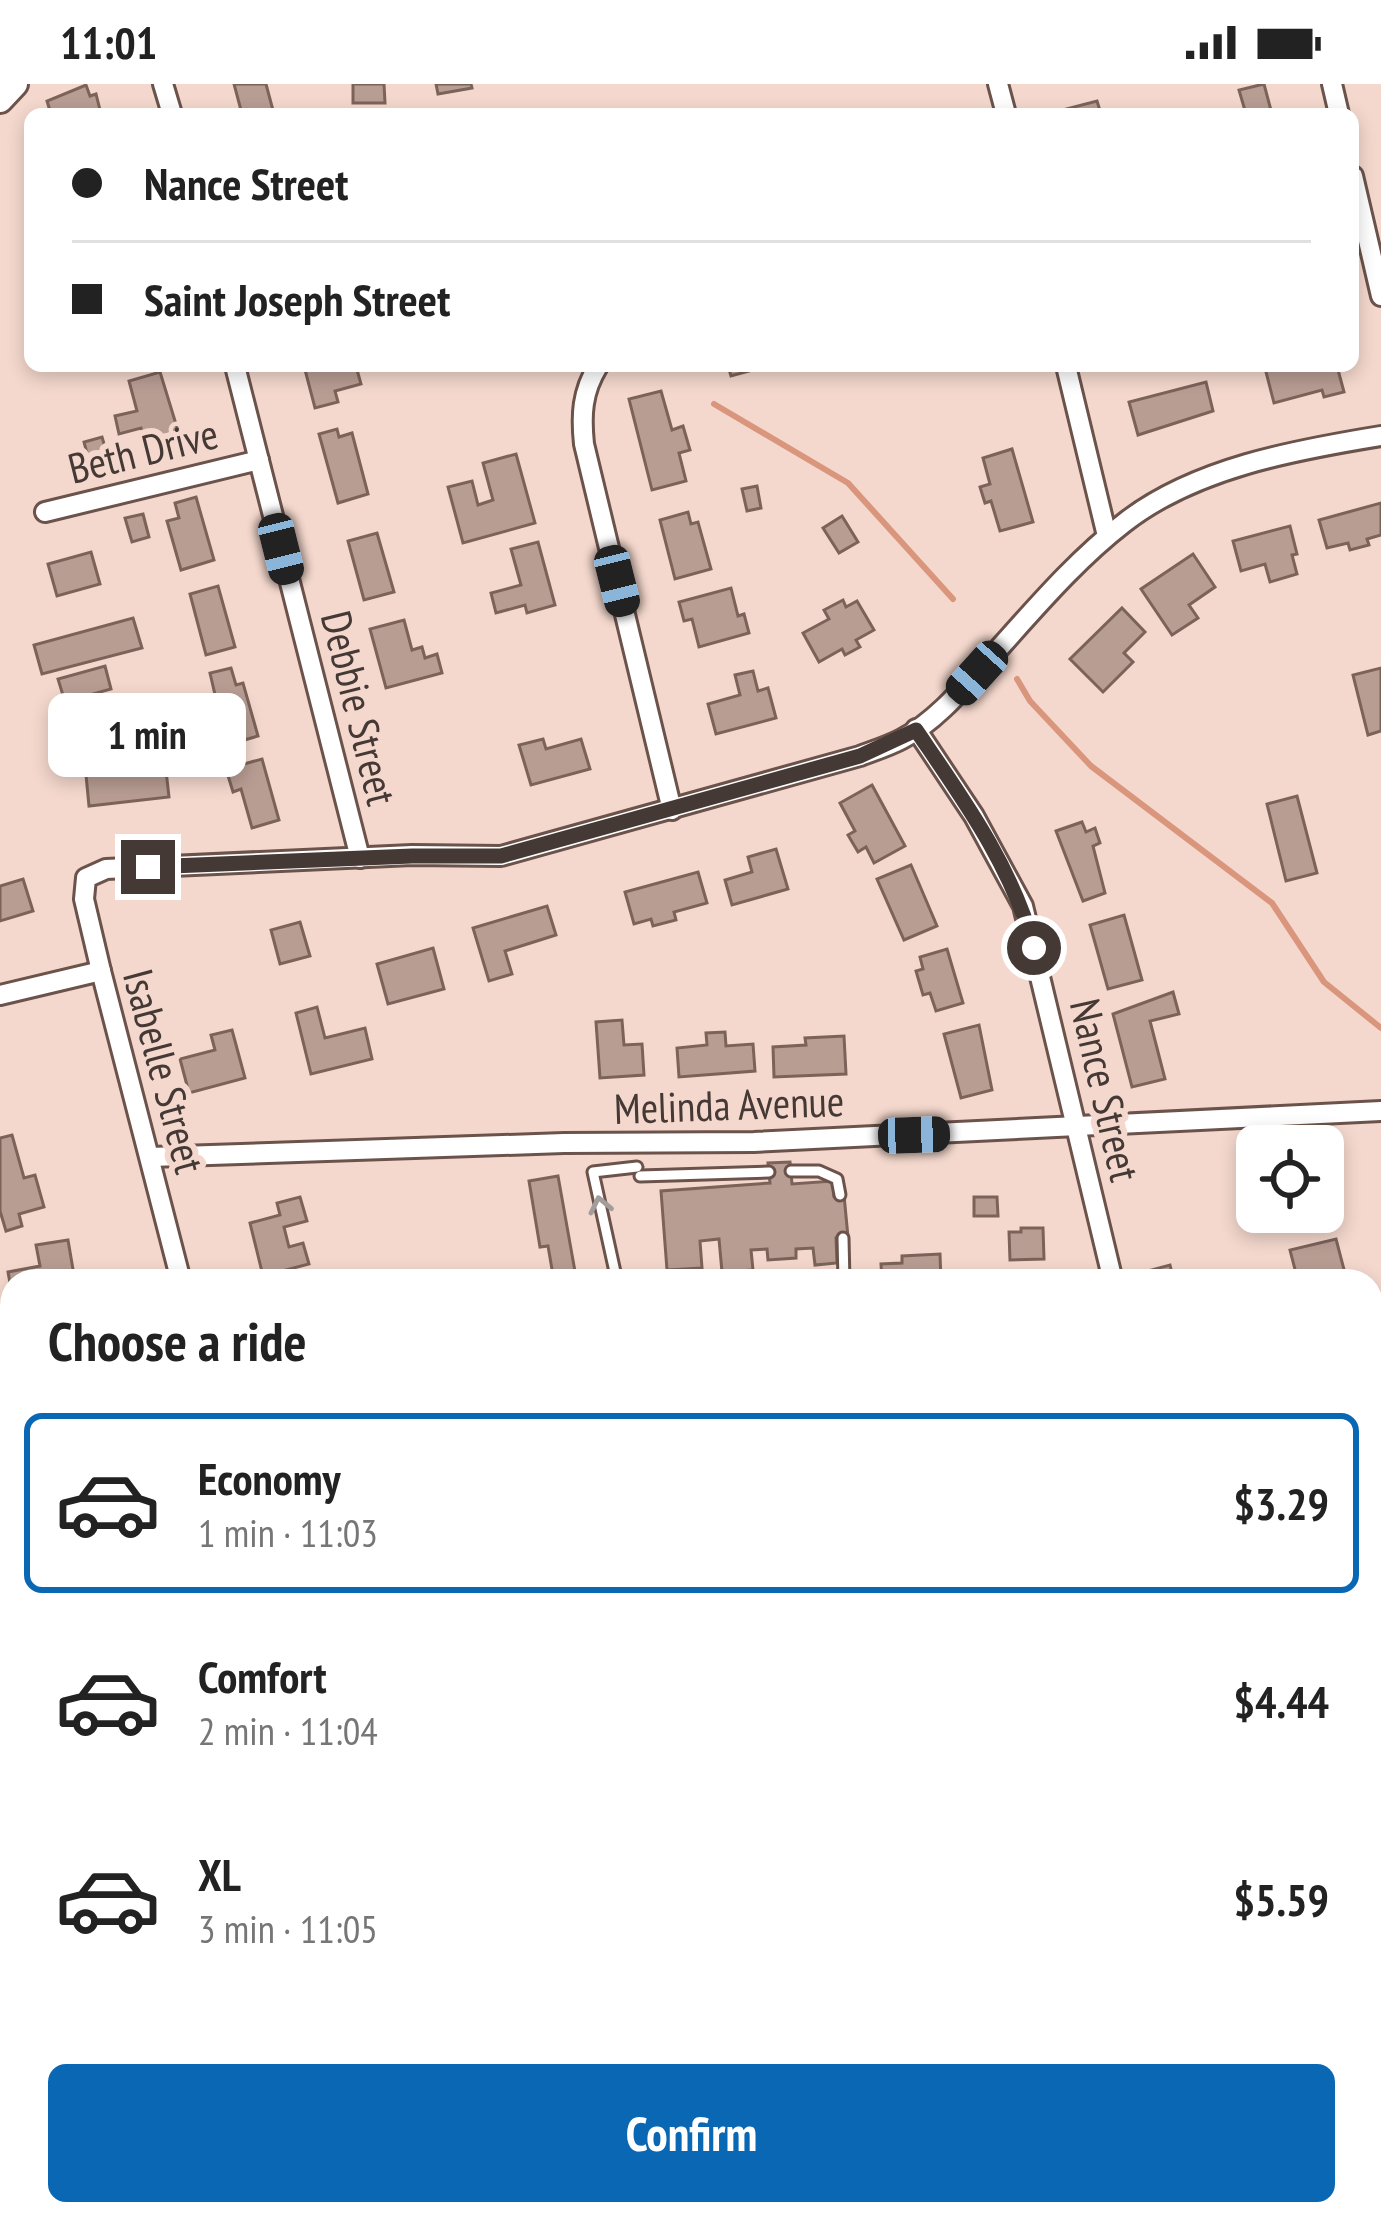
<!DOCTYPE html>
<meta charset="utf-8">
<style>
body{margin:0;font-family:"PT Sans Narrow",sans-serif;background:#f6f6f6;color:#222;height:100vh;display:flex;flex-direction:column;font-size:45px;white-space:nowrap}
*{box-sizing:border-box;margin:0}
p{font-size:39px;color:#767676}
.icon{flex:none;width:66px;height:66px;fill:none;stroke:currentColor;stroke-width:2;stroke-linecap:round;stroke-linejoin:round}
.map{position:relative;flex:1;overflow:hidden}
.details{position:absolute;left:0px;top:1185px;width:1383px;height:957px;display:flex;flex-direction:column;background:#fff;border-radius:36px 36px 0 0;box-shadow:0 6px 18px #0003}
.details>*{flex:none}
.guide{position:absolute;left:24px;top:24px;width:1335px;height:264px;border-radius:18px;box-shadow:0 6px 18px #0003;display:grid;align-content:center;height:264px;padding:0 48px;background:#fff}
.tools{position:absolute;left:1236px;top:1041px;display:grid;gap:24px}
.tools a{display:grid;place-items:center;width:108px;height:108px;border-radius:18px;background:#fff;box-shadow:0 6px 18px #0003;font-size:60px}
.end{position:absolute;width:54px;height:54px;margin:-27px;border:15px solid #453935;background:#fff;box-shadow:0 0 0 6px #fff}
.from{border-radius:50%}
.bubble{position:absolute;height:84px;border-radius:18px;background:#fff;box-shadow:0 6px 18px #0003;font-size:39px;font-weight:800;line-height:84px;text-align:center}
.car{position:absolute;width:36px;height:72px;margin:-36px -18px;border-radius:15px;box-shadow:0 0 9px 3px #0007;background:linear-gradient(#222 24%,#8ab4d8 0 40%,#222 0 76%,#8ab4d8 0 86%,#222 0)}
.guide b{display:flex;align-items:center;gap:42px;height:114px;font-size:45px}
.guide b+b{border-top:3px solid #e0e0e0}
.guide i{width:30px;height:30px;background:#222}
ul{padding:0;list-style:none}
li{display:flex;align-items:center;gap:36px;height:180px;margin:0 24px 18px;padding:0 24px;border:6px solid transparent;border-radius:18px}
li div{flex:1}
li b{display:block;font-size:45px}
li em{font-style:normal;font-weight:800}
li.selected{border-color:#0a67b4}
li>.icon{width:108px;height:108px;stroke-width:1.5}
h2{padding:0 48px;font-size:54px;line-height:144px}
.primary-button{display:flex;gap:24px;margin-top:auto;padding:24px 48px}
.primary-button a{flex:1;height:138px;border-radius:18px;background:#0a67b4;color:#fff;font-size:48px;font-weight:800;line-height:138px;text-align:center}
.status{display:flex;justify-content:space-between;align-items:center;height:84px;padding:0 60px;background:#fff;direction:ltr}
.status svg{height:33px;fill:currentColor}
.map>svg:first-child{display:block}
</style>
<div class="status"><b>11:01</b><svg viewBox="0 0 49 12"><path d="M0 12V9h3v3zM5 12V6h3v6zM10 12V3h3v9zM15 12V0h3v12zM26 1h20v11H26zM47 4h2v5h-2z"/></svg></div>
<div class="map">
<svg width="1381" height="2141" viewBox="0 0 1381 2141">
<rect width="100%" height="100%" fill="#f4d8cd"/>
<polygon fill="#f0ccbf" points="0,2052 12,2090 12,2130 25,2130 28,2141 0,2141"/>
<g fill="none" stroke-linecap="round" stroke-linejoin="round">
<g stroke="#d9967d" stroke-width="6">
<polyline points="714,320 848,399 953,515"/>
<polyline points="1017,595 1030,617 1091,682 1272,819 1324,898 1381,944"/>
<polyline points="1371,1606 1381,1605"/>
</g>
</g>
<g fill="#b89d93" stroke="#7c635a" stroke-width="3">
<polygon points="234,0 266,0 274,30 242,30"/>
<polygon points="353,0 384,0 385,19 353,19"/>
<polygon points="436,0 471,0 472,4 438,10"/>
<polygon points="1264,0 1272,30 1246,30 1239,6"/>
<polygon points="86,1 90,12 96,10 101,30 51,30 47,17"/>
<polygon points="1097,17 1101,30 1067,30 1066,25"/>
<polygon points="304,282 356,282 361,300 335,307 338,318 315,324"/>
<polygon points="728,282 767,282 731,292"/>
<polygon points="1272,282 1337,282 1344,308 1324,313 1322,306 1274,319 1265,284"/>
<polygon points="160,288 183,363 149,372 141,344 119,350 115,332 137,327 129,297"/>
<polygon points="1206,298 1213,327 1138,351 1129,318"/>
<polygon points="661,307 672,346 683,342 690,366 679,369 686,397 652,406 629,315"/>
<polygon points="337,345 339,353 352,349 368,410 338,419 319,350"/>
<polygon points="102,353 112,387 93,392 84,358"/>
<polygon points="1012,365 1033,438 1000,447 991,417 985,419 980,403 990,400 983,374"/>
<polygon points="516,370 535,439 463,459 448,403 472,397 478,421 493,416 483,379"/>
<polygon points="757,402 761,424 747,427 742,405"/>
<polygon points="196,413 214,476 181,486 167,437 179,434 175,419"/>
<polygon points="1381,419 1381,451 1367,455 1369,461 1350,466 1348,459 1327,464 1319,436"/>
<polygon points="688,428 691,440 698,438 711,485 675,495 660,436"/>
<polygon points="143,430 149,453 132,458 125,434"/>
<polygon points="842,432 858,458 839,469 823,444"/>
<polygon points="1290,442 1297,470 1292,471 1297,490 1270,498 1265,480 1241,487 1233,457"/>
<polygon points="377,449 394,508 364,516 348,457"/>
<polygon points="538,458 555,521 527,529 525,521 496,529 491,509 521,501 511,465"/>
<polygon points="91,468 100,500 57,512 48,480"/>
<polygon points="1193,470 1215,503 1189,521 1198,534 1172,551 1141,505"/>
<polygon points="218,502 235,563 206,571 190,510"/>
<polygon points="731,504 738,532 744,530 749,549 699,563 692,535 684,537 679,518"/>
<polygon points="843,516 846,523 857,517 874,546 856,556 860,563 845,571 842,565 819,578 803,549 829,535 824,526"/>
<polygon points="1122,524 1145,548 1124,569 1133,578 1103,608 1070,575"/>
<polygon points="133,534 142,564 42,590 34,561"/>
<polygon points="404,536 412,566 422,563 425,574 437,570 442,589 386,604 370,545"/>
<polygon points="105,582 111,605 65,618 58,595"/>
<polygon points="231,584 236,601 243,599 258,652 227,661 220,632 212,634 207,617 216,615 210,589"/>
<polygon points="1381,584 1381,647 1368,651 1353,591"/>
<polygon points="753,587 758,607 768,604 776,634 716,650 708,620 740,611 735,591"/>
<polygon points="162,651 169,713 89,722 86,691 119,688 118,680 136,678 134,655"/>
<polygon points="543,655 546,665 581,655 590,685 531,701 519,661"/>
<polygon points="262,675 279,736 252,744 241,705 233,708 226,685"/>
<polygon points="872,701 905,762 874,779 866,763 858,768 848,751 855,747 840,719"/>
<polygon points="1297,712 1317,789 1286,797 1267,720"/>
<polygon points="1082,738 1086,748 1095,744 1100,759 1093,762 1105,809 1083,817 1056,747"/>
<polygon points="776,765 788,805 732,821 725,796 752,788 748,773"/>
<polygon points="911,781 937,842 904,856 877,795"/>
<polygon points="698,788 707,819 674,828 676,836 653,842 651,835 634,840 625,808"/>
<polygon points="23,795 33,827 0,837 0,802"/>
<polygon points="547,822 556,851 505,867 512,890 489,897 473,844"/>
<polygon points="1124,831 1142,896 1108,905 1090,841"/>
<polygon points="300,838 310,872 280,880 271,846"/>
<polygon points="433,864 444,905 388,920 377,880"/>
<polygon points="947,865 963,919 936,927 930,909 923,911 916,887 923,885 920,873"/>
<polygon points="1173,908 1179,930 1150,937 1165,995 1132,1003 1113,930"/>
<polygon points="317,923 325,954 365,944 372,975 311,990 296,929"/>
<polygon points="622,936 624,961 642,960 644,991 600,994 596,938"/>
<polygon points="979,941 992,1006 961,1014 944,950"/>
<polygon points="232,946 245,994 189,1009 180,975 215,966 211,951"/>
<polygon points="725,948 726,962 753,960 755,987 679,993 677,964 707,961 706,949"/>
<polygon points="844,952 846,990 774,993 773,963 806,961 805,954"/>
<polygon points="12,1051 24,1094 35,1091 44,1123 19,1130 22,1142 6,1147 0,1127 0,1054"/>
<polygon points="790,1078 792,1100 833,1097 834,1112 844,1111 848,1153 836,1154 837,1179 815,1181 813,1164 796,1165 796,1174 768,1176 767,1165 751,1166 753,1186 722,1188 719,1155 700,1157 702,1184 667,1186 661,1107 770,1099 768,1079"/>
<polygon points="558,1092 576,1193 554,1197 548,1162 540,1163 529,1097"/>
<polygon points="300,1113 307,1137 284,1143 289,1163 303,1159 309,1180 263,1192 250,1139 280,1131 277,1119"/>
<polygon points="974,1113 997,1113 998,1132 974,1132"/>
<polygon points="1021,1144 1043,1144 1044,1175 1010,1176 1009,1148 1021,1148"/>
<polygon points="1336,1155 1347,1197 1298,1197 1290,1166"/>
<polygon points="68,1156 75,1197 12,1197 12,1210 8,1188 40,1182 36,1161"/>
<polygon points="940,1170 941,1197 882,1197 881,1180 902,1179 902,1172"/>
<polygon points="1170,1181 1174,1197 1142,1197 1140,1189"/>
<polygon points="12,1305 12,1338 0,1341 0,1307"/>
<polygon points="1381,1990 1381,2050 1371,2053 1371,1994"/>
<polygon points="281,2130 319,2130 323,2141 285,2141"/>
<polygon points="953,2130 994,2130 996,2136 956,2141"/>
<polygon points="816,2133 818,2141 784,2141"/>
</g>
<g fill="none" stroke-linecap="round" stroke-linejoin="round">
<defs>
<g id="service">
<polyline points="791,1087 819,1087 837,1095 840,1111"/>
<polyline points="640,1092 769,1088"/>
<polyline points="843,1154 844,1197"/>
<polyline points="617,1197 593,1088 637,1083"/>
<polyline points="0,1382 12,1406"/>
</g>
<g id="minor">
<polyline points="163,0 172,30"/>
<polyline points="998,0 1006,30"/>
<polyline points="1332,0 1339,30"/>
<polyline points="1353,92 1381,212"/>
<polyline points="235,282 360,774"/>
<path d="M 598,282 C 582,308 581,331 584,360 L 672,726"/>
<polyline points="1066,282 1107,452"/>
<polyline points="45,428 259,376"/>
<polyline points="916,645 974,732 1023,822 1113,1197"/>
<polyline points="0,911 101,887"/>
<polyline points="150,1073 564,1059 754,1058 1381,1027"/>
<path d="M 181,1197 L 101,887 L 84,815 L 86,794 L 106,785 L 412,771 L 501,772 L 860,672 C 873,667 889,662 902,655 C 934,638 959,609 983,582 C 1028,533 1071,480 1124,439 C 1194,384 1295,366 1381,352"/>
<polyline points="1371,1843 1381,1842"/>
<polyline points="203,2130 207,2141"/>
<polyline points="881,2130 884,2141"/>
<polyline points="1206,2141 1249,2130"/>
</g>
<polyline id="tertiary" points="0,16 15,0"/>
<g id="primary">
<polyline points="1371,1373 1381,1372"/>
<polyline points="1371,1413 1381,1413"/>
<polyline points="0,1446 12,1445"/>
<polyline points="0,1483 12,1482"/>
</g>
</defs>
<use href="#service" stroke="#6b534b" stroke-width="15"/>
<use href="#minor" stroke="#6b534b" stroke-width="24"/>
<use href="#tertiary" stroke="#6b534b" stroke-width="30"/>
<use href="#primary" stroke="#6b534b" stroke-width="36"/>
<use href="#service" stroke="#fff" stroke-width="9"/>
<use href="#minor" stroke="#fff" stroke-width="18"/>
<use href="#tertiary" stroke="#fff" stroke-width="24"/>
<use href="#primary" stroke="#fff" stroke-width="30"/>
</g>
<defs><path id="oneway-chevron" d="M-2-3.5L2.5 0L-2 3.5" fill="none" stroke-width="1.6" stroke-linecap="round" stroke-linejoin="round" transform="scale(3)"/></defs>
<use stroke="#a29c9a" href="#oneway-chevron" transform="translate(600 1121) rotate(-102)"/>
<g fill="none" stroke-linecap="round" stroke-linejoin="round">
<path stroke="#453935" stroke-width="15" d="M 148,783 L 412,772 L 501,772 L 860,672 L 916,646 C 963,715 1012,782 1034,864"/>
</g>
<g text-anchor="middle" stroke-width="12" stroke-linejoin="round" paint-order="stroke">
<g font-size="42" fill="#453935" stroke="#f4d8cd">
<text transform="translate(143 367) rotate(-14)" y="15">Beth Drive</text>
<text transform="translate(359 624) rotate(76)" y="15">Debbie Street</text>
<text transform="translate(164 987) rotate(75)" y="15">Isabelle Street</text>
<text transform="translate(1105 1006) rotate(77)" y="15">Nance Street</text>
<text transform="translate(729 1021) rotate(-2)" y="15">Melinda Avenue</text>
</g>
</g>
</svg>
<div class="tools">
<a><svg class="icon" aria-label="locate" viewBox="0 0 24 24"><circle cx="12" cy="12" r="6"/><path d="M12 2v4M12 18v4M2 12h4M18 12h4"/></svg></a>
</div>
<i class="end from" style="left:1034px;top:864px"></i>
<i class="end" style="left:148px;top:783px"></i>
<div class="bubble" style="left:48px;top:609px;width:198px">1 min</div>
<i class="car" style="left:281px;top:465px;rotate:166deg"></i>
<i class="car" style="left:617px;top:497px;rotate:166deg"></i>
<i class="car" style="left:977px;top:589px;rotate:222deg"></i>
<i class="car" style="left:914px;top:1051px;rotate:88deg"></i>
<div class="guide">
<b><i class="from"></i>Nance Street</b>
<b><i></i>Saint Joseph Street</b>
</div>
<section class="details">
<h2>Choose a ride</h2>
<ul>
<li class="selected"><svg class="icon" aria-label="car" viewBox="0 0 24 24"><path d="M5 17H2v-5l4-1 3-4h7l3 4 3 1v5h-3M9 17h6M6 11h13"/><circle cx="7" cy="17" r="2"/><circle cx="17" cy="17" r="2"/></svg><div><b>Economy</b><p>1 min · 11:03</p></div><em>$3.29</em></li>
<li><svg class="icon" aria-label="car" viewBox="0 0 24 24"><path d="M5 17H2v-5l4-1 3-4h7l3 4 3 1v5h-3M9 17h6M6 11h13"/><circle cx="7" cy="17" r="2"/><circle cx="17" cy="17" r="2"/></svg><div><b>Comfort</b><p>2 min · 11:04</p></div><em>$4.44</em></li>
<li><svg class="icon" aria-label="car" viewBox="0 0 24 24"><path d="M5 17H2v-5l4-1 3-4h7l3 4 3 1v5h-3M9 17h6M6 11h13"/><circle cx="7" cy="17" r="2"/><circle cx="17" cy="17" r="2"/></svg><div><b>XL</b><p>3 min · 11:05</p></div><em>$5.59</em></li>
</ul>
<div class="primary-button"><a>Confirm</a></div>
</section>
</div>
